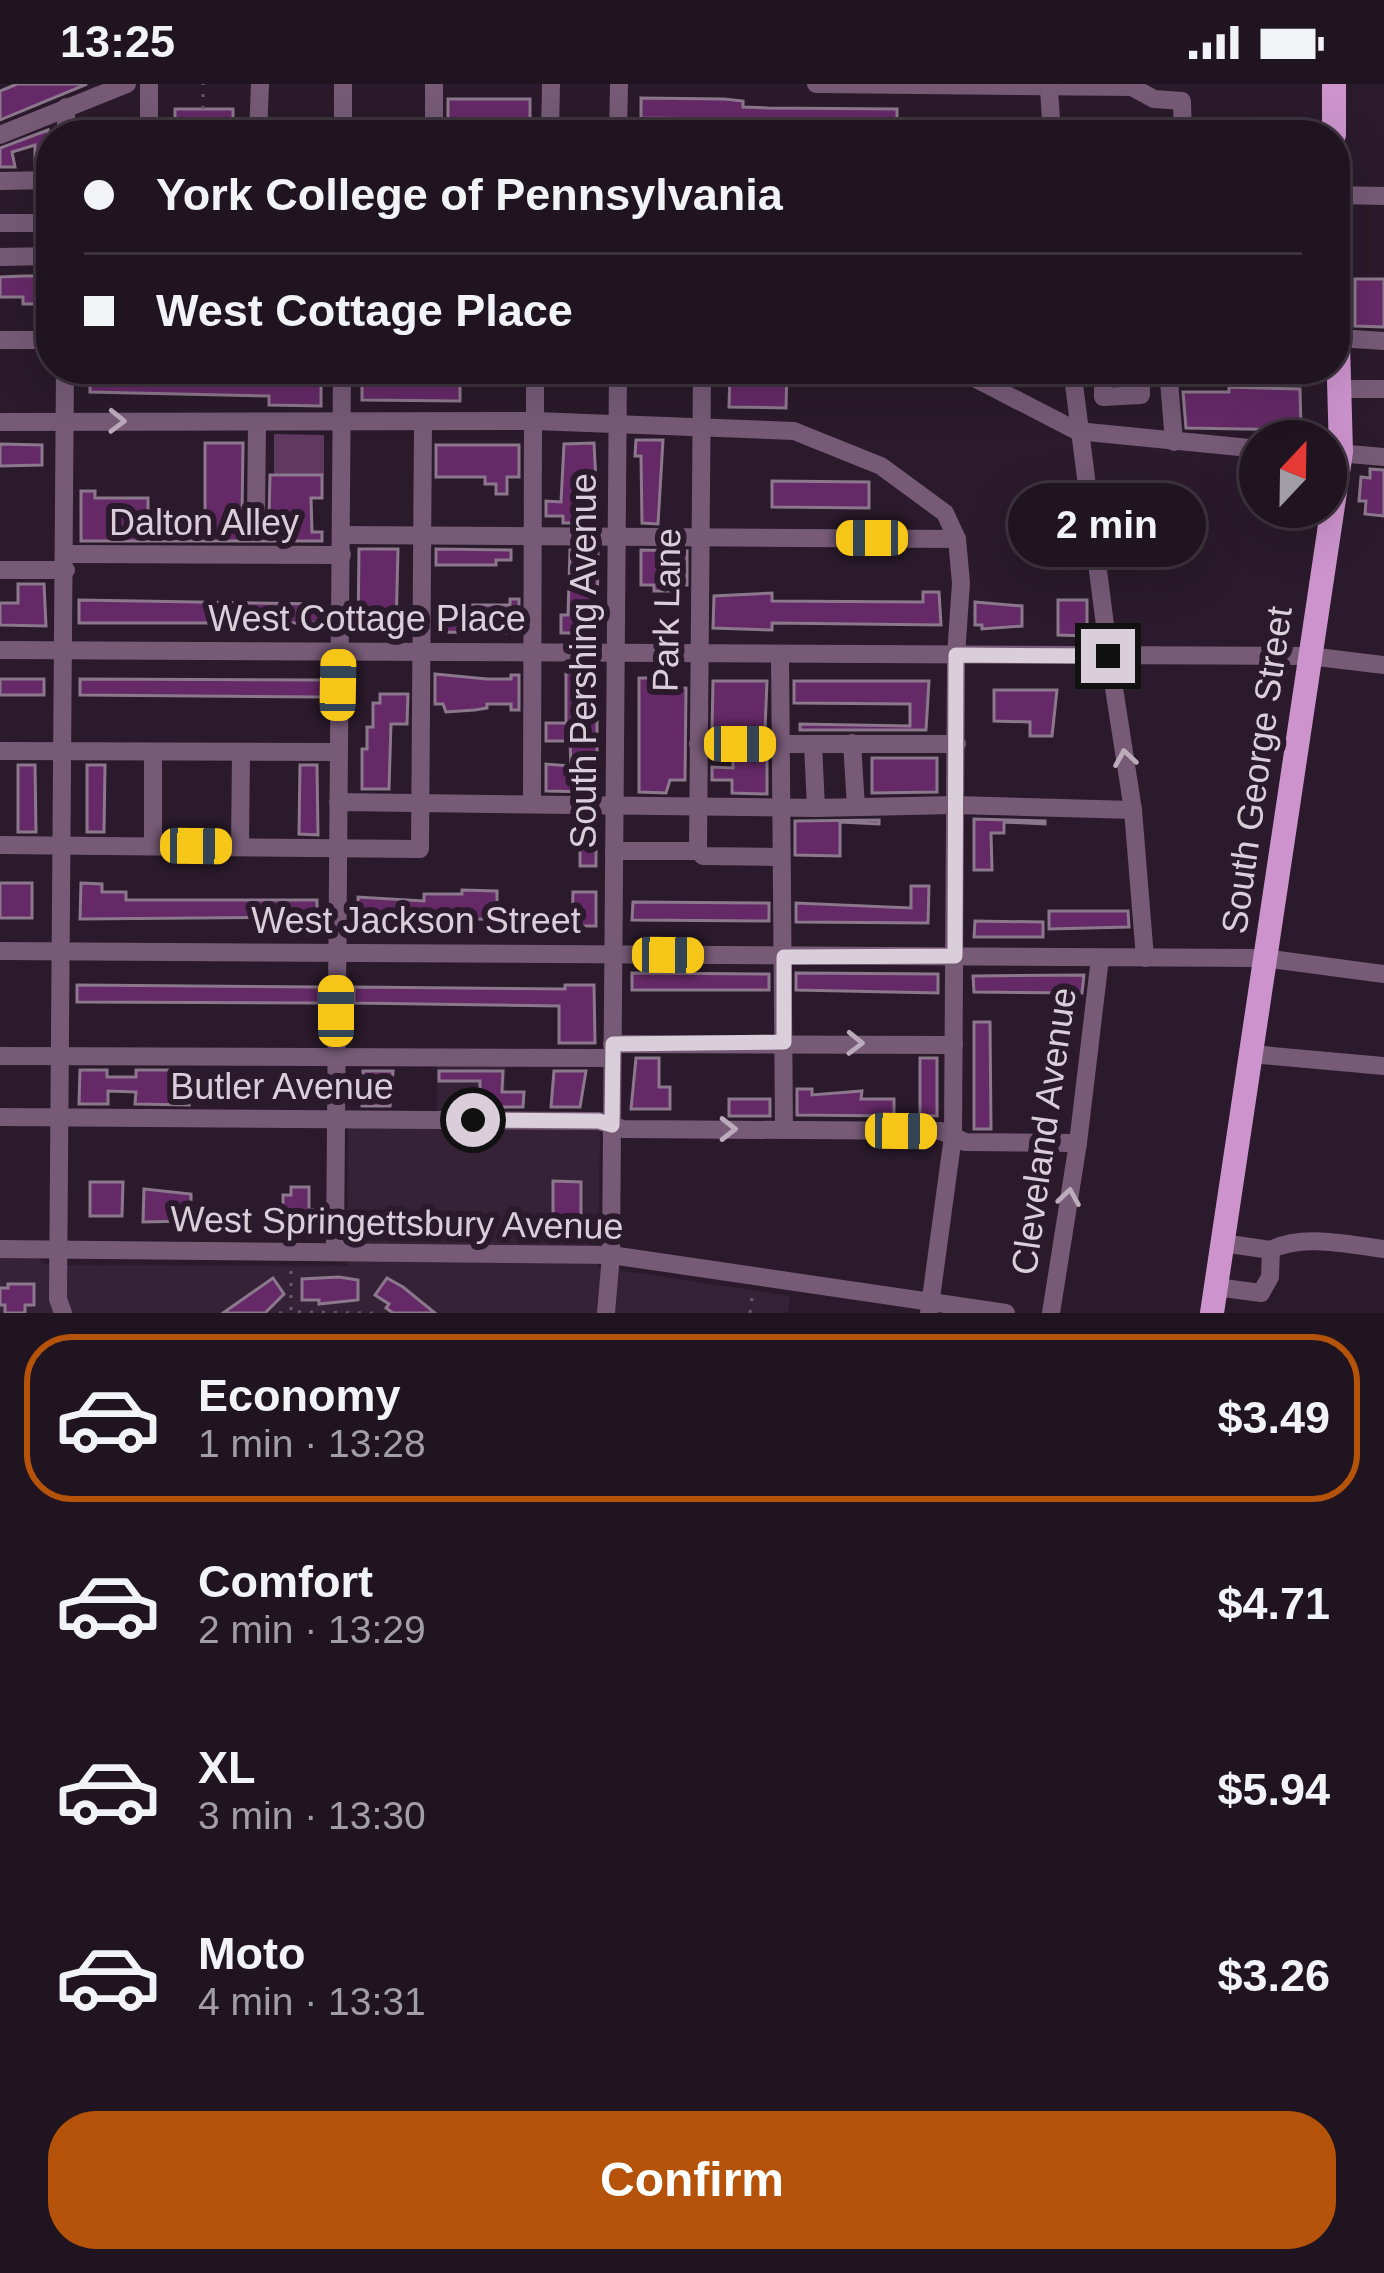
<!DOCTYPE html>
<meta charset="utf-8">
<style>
body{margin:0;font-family:Arial,sans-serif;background:#2d212d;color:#f1f3f6;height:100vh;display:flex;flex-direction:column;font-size:45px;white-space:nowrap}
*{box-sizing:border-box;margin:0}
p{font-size:39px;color:#a29ea5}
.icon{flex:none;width:66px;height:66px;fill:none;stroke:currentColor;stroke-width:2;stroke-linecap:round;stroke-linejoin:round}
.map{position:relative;height:1229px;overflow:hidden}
.sheet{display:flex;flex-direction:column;background:#201420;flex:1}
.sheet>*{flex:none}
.hud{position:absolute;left:36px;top:36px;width:1314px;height:264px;border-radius:48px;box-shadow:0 12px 48px #0002,0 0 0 3px #3d333e;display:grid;align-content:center;height:264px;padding:0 48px;background:#201420}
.needle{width:78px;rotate:22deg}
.fabs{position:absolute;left:1239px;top:336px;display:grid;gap:24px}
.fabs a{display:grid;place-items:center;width:108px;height:108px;border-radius:50%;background:#201420;box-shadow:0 12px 48px #0002,0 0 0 3px #3d333e;font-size:60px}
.end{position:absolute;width:54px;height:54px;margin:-27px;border:15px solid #d9ced9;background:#111;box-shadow:0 0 0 6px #111}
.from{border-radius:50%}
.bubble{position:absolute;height:84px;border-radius:42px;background:#201420;box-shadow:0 12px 48px #0002,0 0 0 3px #3d333e;font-size:39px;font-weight:700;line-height:84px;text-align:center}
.car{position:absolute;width:36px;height:72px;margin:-36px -18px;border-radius:15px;box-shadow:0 0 9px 3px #0007;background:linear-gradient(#f5c518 24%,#345 0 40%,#f5c518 0 76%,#345 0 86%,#f5c518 0)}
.hud b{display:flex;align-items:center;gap:42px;height:114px;font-size:45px}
.hud b+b{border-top:3px solid #3d333e}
.hud i{width:30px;height:30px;background:#f1f3f6}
ul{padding:21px 0 0;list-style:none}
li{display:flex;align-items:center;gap:36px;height:168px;margin:0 24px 18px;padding:0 24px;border:6px solid transparent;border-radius:48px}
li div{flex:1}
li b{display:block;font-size:45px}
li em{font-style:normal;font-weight:700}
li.on{border-color:#b45309}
li>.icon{width:108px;height:108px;stroke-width:1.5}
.button{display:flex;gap:24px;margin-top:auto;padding:24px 48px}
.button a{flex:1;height:138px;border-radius:48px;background:#b45309;color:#fff;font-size:48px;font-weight:700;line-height:138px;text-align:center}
.status{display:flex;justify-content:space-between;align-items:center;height:84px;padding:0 60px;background:#201420;direction:ltr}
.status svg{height:33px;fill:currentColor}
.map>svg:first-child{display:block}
</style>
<div class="status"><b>13:25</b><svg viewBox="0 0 49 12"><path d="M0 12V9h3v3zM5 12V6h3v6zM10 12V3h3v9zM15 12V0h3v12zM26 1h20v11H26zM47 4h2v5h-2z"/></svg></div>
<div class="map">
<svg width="1384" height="1229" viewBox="0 0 1384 1229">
<rect width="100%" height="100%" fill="#2a1a2b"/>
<polygon fill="#362236" points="437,976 506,978 505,1042 600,1046 598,1183 790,1212 788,1229 0,1229 0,1173 38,1174 46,1181 347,1182 348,1044 355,1041 437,1041"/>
<polygon fill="#603960" points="274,350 324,351 324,391 274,391"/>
<g fill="#652967" stroke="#8c788c" stroke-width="3">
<polygon points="17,0 87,0 0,36 0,7"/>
<polygon points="641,14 724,15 743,17 743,23 768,24 897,25 897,51 829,48 829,51 794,51 794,43 768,43 768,51 750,51 750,46 725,45 725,35 641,34"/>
<rect x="448" y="15" width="82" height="36"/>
<rect x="175" y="25" width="58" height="26"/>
<polygon points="48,46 48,83 35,83 35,61 12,68 15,83 0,83 0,64"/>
<polygon points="23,192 48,192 46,242 35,242 36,220 23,220 23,213 0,213 0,193"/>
<polygon points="1355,195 1384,195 1384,243 1355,242"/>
<polygon points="90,285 262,288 262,294 321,295 321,322 269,321 269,312 90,308"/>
<polygon points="730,285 787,285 786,324 729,323"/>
<polygon points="400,287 422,287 422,296 460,298 460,317 362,316 362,296 400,292"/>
<polygon points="1229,303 1300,305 1301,346 1186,344 1183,308 1229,308"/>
<polygon points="636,356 663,356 658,440 642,439 641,372 635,372"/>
<polygon points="205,359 243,359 242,433 245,441 255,446 264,444 269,434 270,391 322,391 322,414 311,414 312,448 322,448 322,457 81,457 81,407 95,407 95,414 148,414 148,432 205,432"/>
<polygon points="594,359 598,439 563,439 563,432 546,432 546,417 561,418 564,360"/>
<polygon points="0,360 42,361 42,381 0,382"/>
<polygon points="436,361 519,361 519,393 507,393 507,410 496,410 496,400 485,400 485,393 436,393"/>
<polygon points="1370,385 1384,386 1384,432 1365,430 1366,417 1359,417 1361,393 1370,394"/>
<polygon points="772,397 869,398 869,424 772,423"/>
<polygon points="359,465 398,465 396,547 358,547"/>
<polygon points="436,465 511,466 511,476 496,476 496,481 436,481"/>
<polygon points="570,466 598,466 597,543 574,543 574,549 561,549 561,531 568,531"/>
<polygon points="641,466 687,467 687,501 680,501 680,507 654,507 654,501 641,501"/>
<polygon points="18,500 44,500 46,542 0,541 0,519 18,519"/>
<polygon points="923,508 939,508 941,541 772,539 772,546 713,544 714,512 772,509 772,517 923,518"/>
<polygon points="510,515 519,515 519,549 435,548 435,521 510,521"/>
<polygon points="79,516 322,520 322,539 79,539"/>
<polygon points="1058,516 1087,516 1087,552 1058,551"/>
<polygon points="975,518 1022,522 1022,542 982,545 982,541 975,541"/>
<polygon points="566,589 594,589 594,610 597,610 597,708 546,707 546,680 571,682 570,657 546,657 546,639 566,639"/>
<polygon points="435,590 487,595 511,595 511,591 519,591 519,626 511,626 511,620 487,620 487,624 475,626 446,628 443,620 435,620"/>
<polygon points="639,594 666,594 666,602 686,604 685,696 670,696 666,709 639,708"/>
<rect x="0" y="595" width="44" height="16"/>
<polygon points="80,595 321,596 321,613 80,611"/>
<polygon points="713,597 767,597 765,646 712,646"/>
<polygon points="794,597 929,597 926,646 800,646 800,640 910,642 910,620 794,619"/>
<polygon points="994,606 1057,606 1052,652 1030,652 1030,638 994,637"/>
<polygon points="380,610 408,610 407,640 391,640 389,705 362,705 362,665 367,665 367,643 373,643 373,619 380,619"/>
<polygon points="733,674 767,674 767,710 732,709 732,696 712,696 712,683 733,684"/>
<polygon points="872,674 937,674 937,708 872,709"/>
<polygon points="18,681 35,681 36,748 18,748"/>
<polygon points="87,681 105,681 104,748 87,748"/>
<polygon points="300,681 317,681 318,751 299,750"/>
<rect x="580" y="735" width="16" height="47"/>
<polygon points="974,735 1045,737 1045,740 1004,738 1004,749 991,749 992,786 974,786"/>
<polygon points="879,736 879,740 840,738 840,772 795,771 795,737"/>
<rect x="0" y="799" width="32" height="35"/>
<polygon points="81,799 102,800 102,808 126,808 126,816 317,816 317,833 80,835"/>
<polygon points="911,802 929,802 928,839 796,838 796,819 911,824"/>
<polygon points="462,806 497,807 497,835 377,836 377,841 358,841 358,813 424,817 424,810 462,810"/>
<polygon points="573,808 596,808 596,842 572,842"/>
<polygon points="633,818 769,819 769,837 632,836"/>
<polygon points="1049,827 1128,827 1129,843 1049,845"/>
<polygon points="975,837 1043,838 1043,853 974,853"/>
<polygon points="632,889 769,890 769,906 632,906"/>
<polygon points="796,889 938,890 938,909 796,906"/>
<polygon points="1084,891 1082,909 974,908 973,892"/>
<polygon points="77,901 319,903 319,919 77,918"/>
<polygon points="565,901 594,901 595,959 559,959 559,922 354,919 354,903 565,905"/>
<polygon points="974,938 990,938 991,1045 974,1045"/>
<polygon points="636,974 659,974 659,1003 670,1003 670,1025 631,1025"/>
<polygon points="920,974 937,974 937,1032 920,1031"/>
<polygon points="80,986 107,986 107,993 136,993 136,986 189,986 189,1021 135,1020 136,1008 108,1007 108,1020 79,1020"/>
<polygon points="363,987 393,987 390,1022 362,1022"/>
<polygon points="439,987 503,987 502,1008 524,1008 523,1023 480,1023 480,997 439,997"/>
<polygon points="554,987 586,987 580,1023 551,1023"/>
<polygon points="797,1005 812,1005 812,1011 862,1007 861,1015 894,1015 894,1032 797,1031"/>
<rect x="729" y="1015" width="41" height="17"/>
<polygon points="553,1097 581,1098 581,1134 553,1134"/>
<polygon points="90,1098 123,1098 122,1132 90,1132"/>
<polygon points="291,1103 309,1103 309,1126 314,1126 313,1138 283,1138 283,1111 291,1111"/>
<polygon points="144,1105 191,1110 191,1137 143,1138"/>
<polygon points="339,1193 358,1196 358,1216 319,1220 319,1216 302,1216 302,1195"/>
<polygon points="273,1194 284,1210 265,1229 223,1229"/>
<polygon points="387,1194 403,1203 435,1229 393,1229 386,1224 389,1220 375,1211"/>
<polygon points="8,1200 34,1200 34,1221 25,1221 25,1229 5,1229 5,1221 0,1221 0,1204 8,1204"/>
</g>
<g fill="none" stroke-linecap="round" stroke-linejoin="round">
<g stroke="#685a69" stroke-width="3" stroke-dasharray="3 9" stroke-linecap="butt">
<polyline points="203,25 203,0"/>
<polyline points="291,1187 291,1228 379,1229"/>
<polyline points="279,1229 289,1228"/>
<polyline points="750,1229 753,1207"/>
</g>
<g stroke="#765a76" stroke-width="18">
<polyline points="149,0 149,51"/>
<polyline points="816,0 1132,3 1154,15 1182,17 1183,51"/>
<polyline points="1049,5 1052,51"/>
<polyline points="66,23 66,51"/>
<polyline points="0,51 127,0"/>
<polyline points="258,51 260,0"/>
<polyline points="343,51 343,0"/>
<polyline points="434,51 434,0"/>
<polyline points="550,51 551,0"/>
<polyline points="618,51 619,0"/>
<polyline points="0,97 51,96"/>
<polyline points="1335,111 1384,112"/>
<polyline points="0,139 51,139"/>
<polyline points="0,173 51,172"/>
<polyline points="1338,254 1384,257"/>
<polyline points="0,256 51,256"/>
<polyline points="535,285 535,337"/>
<polyline points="957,285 1077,347 1260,365"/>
<polyline points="1072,285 1109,572 1133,726 1145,874"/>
<polyline points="1103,285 1103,313 1141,311 1141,285"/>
<polyline points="1168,285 1174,358"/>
<polyline points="1211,285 1211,288 1288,290 1288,285"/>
<polyline points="1341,305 1384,305"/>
<polyline points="0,338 535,337 794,347 881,382 945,429 957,455 961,499 956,571 953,1052 929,1229"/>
<polyline points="1326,368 1384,373"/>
<polyline points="256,433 257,339"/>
<polyline points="342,451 957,455"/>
<polyline points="66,470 342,471"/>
<polyline points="0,486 66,486"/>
<polyline points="0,566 1309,572 1384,581"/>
<polyline points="780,570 784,1044"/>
<polyline points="852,659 856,723"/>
<polyline points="698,660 957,660"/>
<polyline points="813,660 816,724"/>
<polyline points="0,667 337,668"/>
<polyline points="153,668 153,761"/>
<polyline points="338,718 816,724 955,721 1133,726"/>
<polyline points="532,718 533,337"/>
<polyline points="0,761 420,765 423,339"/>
<polyline points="240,763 241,669"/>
<polyline points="614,767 698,767 703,772 780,773"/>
<polyline points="698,767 702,285"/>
<polyline points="0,867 1264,874 1384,890"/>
<polyline points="612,960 954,961"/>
<polyline points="1251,970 1384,982"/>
<polyline points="0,972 612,974"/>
<polyline points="0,1033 599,1037 623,1045 941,1047 965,1058 1078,1059"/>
<path d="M 1222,1159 L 1271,1166 C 1301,1149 1351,1161 1384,1165"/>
<polyline points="0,1165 611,1171 1006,1229"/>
<polyline points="335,1166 342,285"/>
<polyline points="1216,1203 1261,1209 1270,1193 1271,1166"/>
<polyline points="63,1229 58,1215 65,285"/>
<polyline points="606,1229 611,1171 618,285"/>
<polyline points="1051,1229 1078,1059 1100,874"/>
</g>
<g stroke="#cc93cd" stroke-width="24">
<polyline points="1334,51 1334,0"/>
<polyline points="1212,1229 1341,368 1335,152"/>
</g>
</g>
<defs><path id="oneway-chevron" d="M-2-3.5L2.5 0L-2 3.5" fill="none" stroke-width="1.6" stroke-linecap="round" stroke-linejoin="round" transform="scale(3)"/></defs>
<g stroke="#bbabbb">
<use href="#oneway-chevron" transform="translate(117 337) rotate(1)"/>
<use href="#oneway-chevron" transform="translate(1125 674) rotate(-99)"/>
<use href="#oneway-chevron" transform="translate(855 959) rotate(1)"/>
<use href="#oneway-chevron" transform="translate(728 1045)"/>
<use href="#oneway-chevron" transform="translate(1069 1113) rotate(-81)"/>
</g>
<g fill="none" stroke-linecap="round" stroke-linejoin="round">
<polyline stroke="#d9ced9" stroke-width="15" points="473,1036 599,1037 612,1041 613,960 784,958 784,873 955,872 956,571 1108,572"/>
</g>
<g text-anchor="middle" stroke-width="12" stroke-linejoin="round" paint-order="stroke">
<g font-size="36" fill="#d9ced9" stroke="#2a1a2b">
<text x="204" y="451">Dalton Alley</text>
<text transform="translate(666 526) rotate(-89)" y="13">Park Lane</text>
<text x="367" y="547">West Cottage Place</text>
<text transform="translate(583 577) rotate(-90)" y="13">South Pershing Avenue</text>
<text transform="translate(1256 686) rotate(-82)" y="13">South George Street</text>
<text x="416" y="849">West Jackson Street</text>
<text x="282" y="1015">Butler Avenue</text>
<text transform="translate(1043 1047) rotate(-82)" y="13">Cleveland Avenue</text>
<text transform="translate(397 1138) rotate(1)" y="13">West Springettsbury Avenue</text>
</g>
</g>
</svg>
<div class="fabs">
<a><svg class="needle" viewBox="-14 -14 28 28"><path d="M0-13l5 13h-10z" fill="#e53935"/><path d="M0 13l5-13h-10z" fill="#a29ea5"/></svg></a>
</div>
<i class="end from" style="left:473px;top:1036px"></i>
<i class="end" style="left:1108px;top:572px"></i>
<div class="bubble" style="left:1008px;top:399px;width:198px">2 min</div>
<i class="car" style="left:872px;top:454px;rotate:270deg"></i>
<i class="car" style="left:338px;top:601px;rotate:1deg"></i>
<i class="car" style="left:740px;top:660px;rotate:90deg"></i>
<i class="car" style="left:196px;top:762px;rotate:91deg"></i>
<i class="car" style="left:668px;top:871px;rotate:91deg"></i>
<i class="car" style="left:336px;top:927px;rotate:0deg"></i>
<i class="car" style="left:901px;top:1047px;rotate:91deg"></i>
<div class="hud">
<b><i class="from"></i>York College of Pennsylvania</b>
<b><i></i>West Cottage Place</b>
</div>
</div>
<section class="sheet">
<ul>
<li class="on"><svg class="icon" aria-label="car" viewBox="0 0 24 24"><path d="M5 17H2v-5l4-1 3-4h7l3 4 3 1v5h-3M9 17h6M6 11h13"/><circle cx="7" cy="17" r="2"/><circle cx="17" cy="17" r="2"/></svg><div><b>Economy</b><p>1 min · 13:28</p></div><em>$3.49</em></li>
<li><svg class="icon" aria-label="car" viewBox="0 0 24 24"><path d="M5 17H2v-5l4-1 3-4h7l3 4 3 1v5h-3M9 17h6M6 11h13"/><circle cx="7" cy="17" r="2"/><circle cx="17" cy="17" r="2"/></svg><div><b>Comfort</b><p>2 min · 13:29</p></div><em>$4.71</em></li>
<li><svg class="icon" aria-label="car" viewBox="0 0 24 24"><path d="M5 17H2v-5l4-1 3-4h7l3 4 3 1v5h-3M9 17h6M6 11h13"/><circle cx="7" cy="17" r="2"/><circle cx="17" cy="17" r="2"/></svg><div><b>XL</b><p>3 min · 13:30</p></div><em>$5.94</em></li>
<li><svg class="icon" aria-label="car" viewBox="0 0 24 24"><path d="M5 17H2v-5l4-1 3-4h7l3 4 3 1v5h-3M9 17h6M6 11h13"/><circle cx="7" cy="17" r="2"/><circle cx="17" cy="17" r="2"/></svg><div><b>Moto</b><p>4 min · 13:31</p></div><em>$3.26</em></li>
</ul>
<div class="button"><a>Confirm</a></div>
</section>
